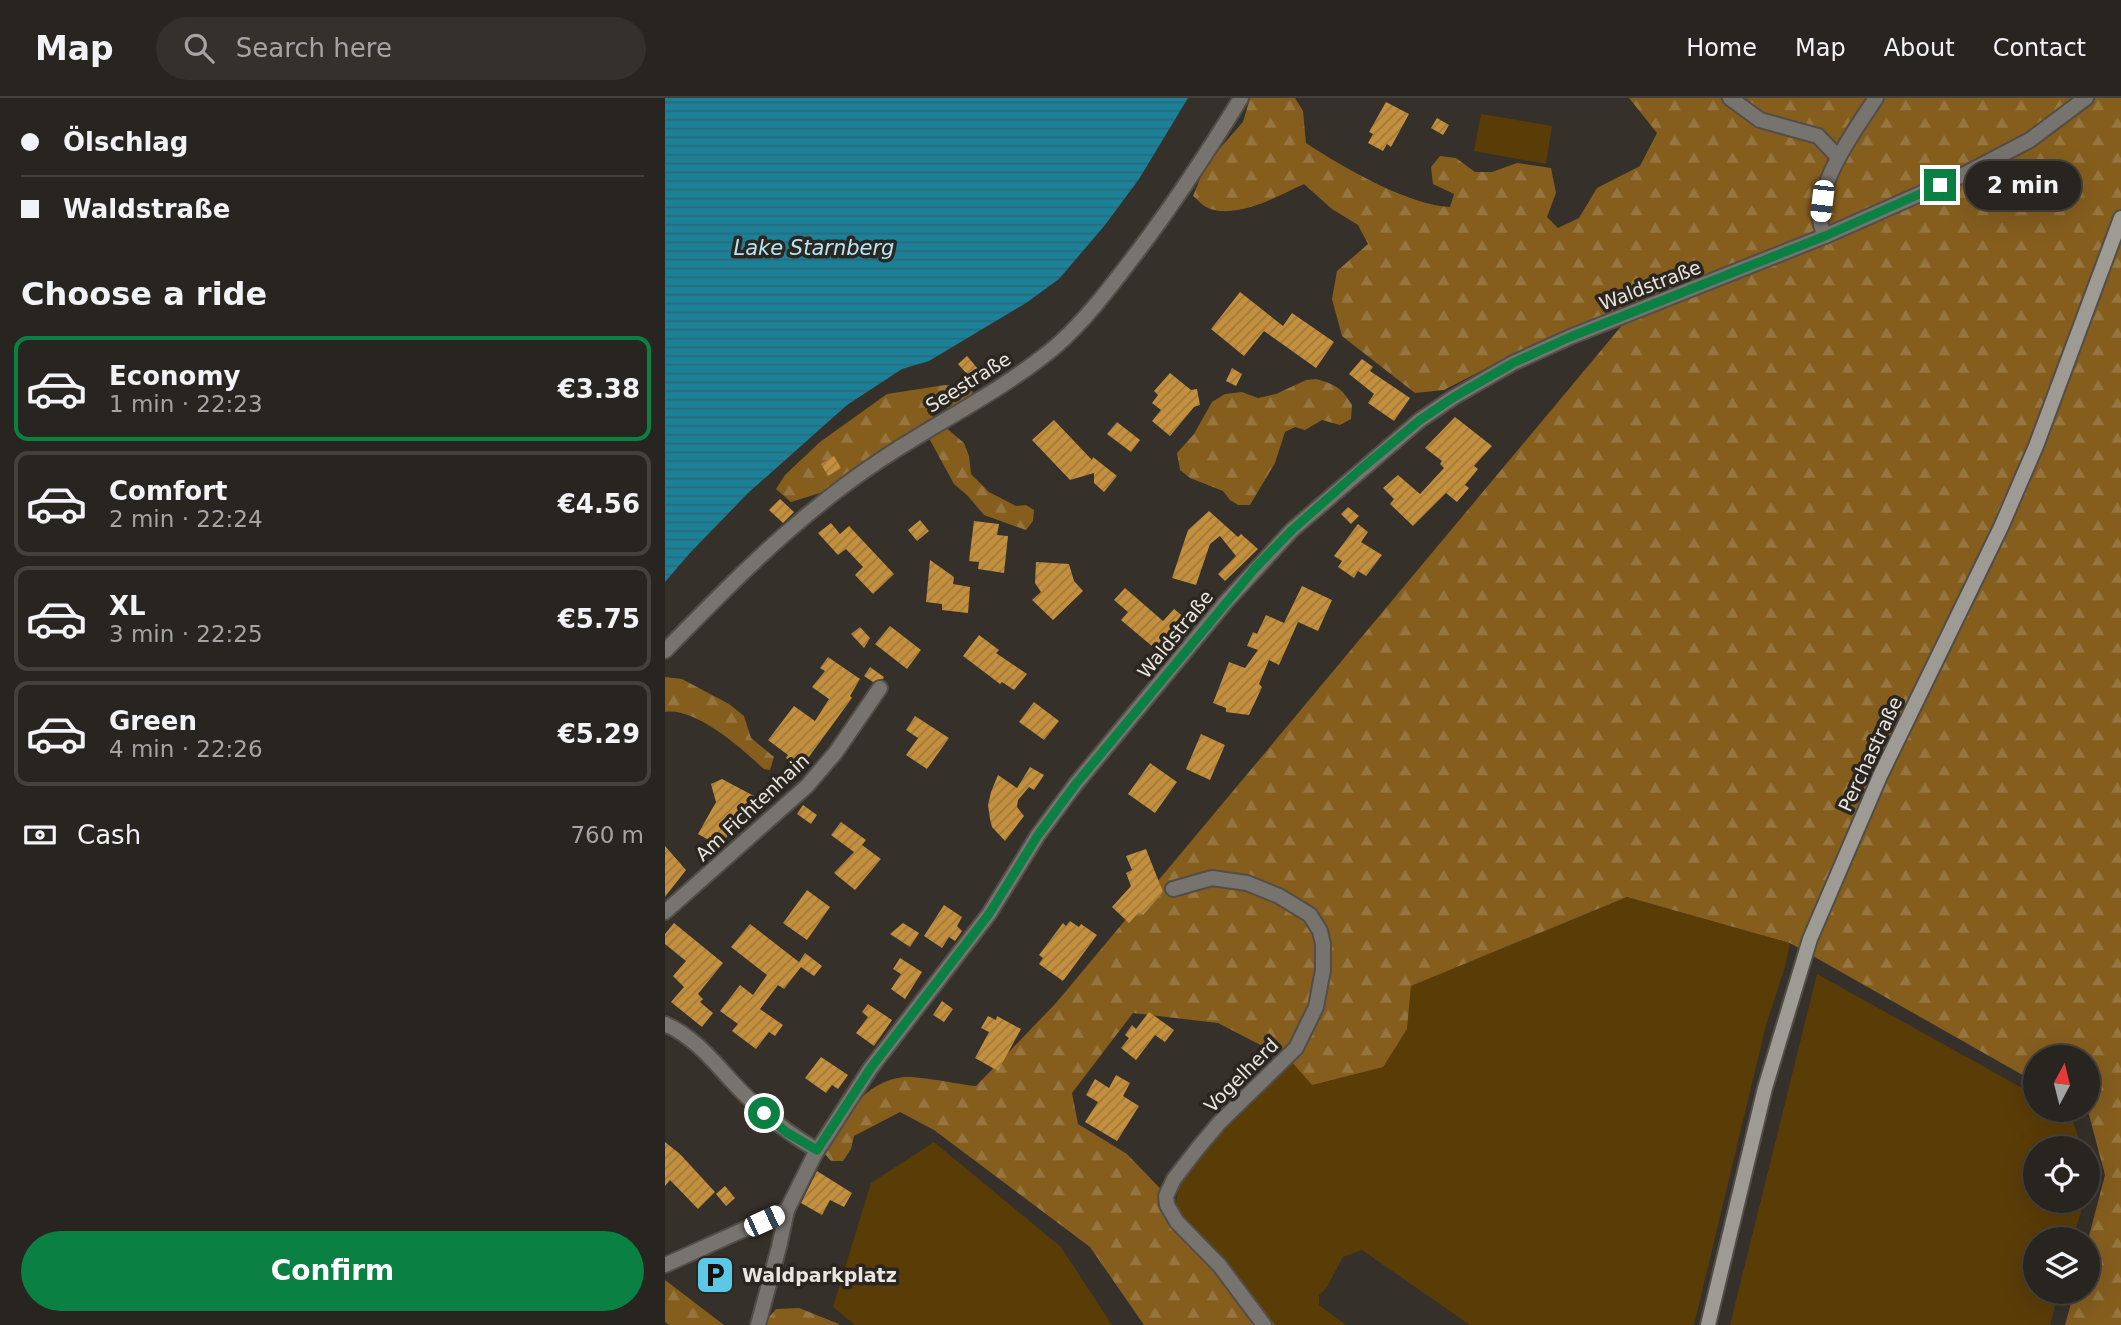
<!DOCTYPE html>
<meta charset="utf-8">
<style>
body{margin:0;font-family:"DejaVu Sans",sans-serif;background:#34302c;color:#f1f3f6;height:100vh;display:flex;flex-direction:column;font-size:26px;white-space:nowrap}
*{box-sizing:border-box;margin:0}
p{font-size:23px;color:#a5a4a4}
.icon{flex:none;width:38px;height:38px;fill:none;stroke:currentColor;stroke-width:2;stroke-linecap:round;stroke-linejoin:round}
.map{position:relative;flex:1;overflow:hidden}
.side{display:flex;flex-direction:column;background:#28241f;width:665px}
.side>*{flex:none}
.top-card{display:grid;align-content:center;height:154px;padding:0 21px;background:#28241f}
.needle{width:46px;rotate:7deg}
.tools{position:absolute;left:1358px;top:947px;display:grid;gap:14px}
.tools a{display:grid;place-items:center;width:77px;height:77px;border-radius:50%;background:#28241f;box-shadow:0 7px 28px #0002,0 0 0 2px #44413d;font-size:35px}
.end{position:absolute;width:32px;height:32px;margin:-16px;border:9px solid #0b8043;background:#fff;box-shadow:0 0 0 4px #fff}
.from{border-radius:50%}
.bubble{position:absolute;height:49px;border-radius:24px;background:#28241f;box-shadow:0 7px 28px #0002,0 0 0 2px #44413d;font-size:23px;font-weight:600;line-height:49px;text-align:center}
.car{position:absolute;width:21px;height:42px;margin:-21px -10px;border-radius:9px;box-shadow:0 0 5px 2px #0007;background:linear-gradient(#fff 24%,#345 0 40%,#fff 0 76%,#345 0 86%,#fff 0)}
.top-card b{display:flex;align-items:center;gap:24px;height:66px;font-size:26px}
.top-card b+b{border-top:2px solid #44413d}
.top-card i{width:18px;height:18px;background:#f1f3f6}
ul{padding:0;list-style:none}
li{display:flex;align-items:center;gap:21px;height:105px;margin:0 14px 10px;padding:0 7px;border:4px solid #44413d;border-radius:14px}
li div{flex:1}
li b{display:block;font-size:26px}
li em{font-style:normal;font-weight:600}
li.on{border-color:#0b8043}
li>.icon{width:63px;height:63px;stroke-width:1.5}
h2{padding:0 21px;font-size:32px;line-height:84px}
.pay{display:flex;align-items:center;gap:18px;height:77px;padding:0 21px;font-size:26px}
.pay p{margin-inline-start:auto}
.cta{display:flex;gap:14px;margin-top:auto;padding:14px 21px}
.cta a{flex:1;height:80px;border-radius:42px;background:#0b8043;color:#fff;font-size:28px;font-weight:600;line-height:80px;text-align:center}
header{display:flex;align-items:center;gap:42px;box-sizing:border-box;height:98px;padding:0 35px;background:#28241f;border-bottom:2px solid #44413d}
header strong{font-size:33px}
nav{display:flex;gap:38px;margin-inline-start:auto;font-size:24px}
.search{width:490px;height:63px;background:#34302c;display:flex;align-items:center;gap:18px;box-sizing:border-box;padding:0 24px;border-radius:38px;color:#a5a4a4;font-size:26px}
main{display:flex;flex:1;min-height:0}
.map>svg:first-child{display:block}
</style>
<header>
<strong>Map</strong>
<div class="search"><svg class="icon" aria-label="search" viewBox="0 0 24 24"><circle cx="10" cy="10" r="6"/><path d="M15 15l6 6"/></svg>Search here</div>
<nav><a>Home</a><a>Map</a><a>About</a><a>Contact</a></nav>
</header>
<main>
<section class="side">
<div class="top-card">
<b><i class="from"></i>Ölschlag</b>
<b><i></i>Waldstraße</b>
</div>
<h2>Choose a ride</h2>
<ul>
<li class="on"><svg class="icon" aria-label="car" viewBox="0 0 24 24"><path d="M5 17H2v-5l4-1 3-4h7l3 4 3 1v5h-3M9 17h6M6 11h13"/><circle cx="7" cy="17" r="2"/><circle cx="17" cy="17" r="2"/></svg><div><b>Economy</b><p>1 min · 22:23</p></div><em>€3.38</em></li>
<li><svg class="icon" aria-label="car" viewBox="0 0 24 24"><path d="M5 17H2v-5l4-1 3-4h7l3 4 3 1v5h-3M9 17h6M6 11h13"/><circle cx="7" cy="17" r="2"/><circle cx="17" cy="17" r="2"/></svg><div><b>Comfort</b><p>2 min · 22:24</p></div><em>€4.56</em></li>
<li><svg class="icon" aria-label="car" viewBox="0 0 24 24"><path d="M5 17H2v-5l4-1 3-4h7l3 4 3 1v5h-3M9 17h6M6 11h13"/><circle cx="7" cy="17" r="2"/><circle cx="17" cy="17" r="2"/></svg><div><b>XL</b><p>3 min · 22:25</p></div><em>€5.75</em></li>
<li><svg class="icon" aria-label="car" viewBox="0 0 24 24"><path d="M5 17H2v-5l4-1 3-4h7l3 4 3 1v5h-3M9 17h6M6 11h13"/><circle cx="7" cy="17" r="2"/><circle cx="17" cy="17" r="2"/></svg><div><b>Green</b><p>4 min · 22:26</p></div><em>€5.29</em></li>
</ul>
<div class="pay"><svg class="icon" aria-label="cash" viewBox="0 0 24 24"><path d="M3 7h18v10H3z"/><circle cx="12" cy="12" r="2"/></svg>Cash<p>760 m</p></div>
<div class="cta"><a>Confirm</a></div>
</section>
<div class="map">
<svg width="1456" height="1227" viewBox="0 0 1456 1227">
<defs>
<pattern id="forest-firs" width="22" height="20" patternUnits="userSpaceOnUse" patternTransform="scale(1.75)"><rect width="22" height="20" fill="#855e1e"/><path d="M5 1l3.5 6h-7zM16 11l3.5 6h-7z" fill="#96753e"/></pattern>
<pattern id="water-rules" width="6" height="5" patternUnits="userSpaceOnUse" patternTransform="scale(1.75)"><rect width="6" height="5" fill="#1b8199"/><path d="M0 2.5h6" fill="none" stroke="#2c6977"/></pattern>
<pattern id="building-hatch" width="6" height="6" patternUnits="userSpaceOnUse" patternTransform="scale(1.75)"><rect width="6" height="6" fill="#c4903d"/><path d="M-1 1l2-2M0 6l6-6M5 7l2-2" fill="none" stroke="#9e7a3f"/></pattern>
</defs>
<rect width="100%" height="100%" fill="#353029"/>
<g fill="#5a3c07">
<polygon points="816,16 887,28 881,66 809,53"/>
<polygon points="962,799 1125,845 1120,869 1101,927 1029,1227 805,1227 697,1152 678,1159 662,1189 654,1197 654,1207 681,1227 610,1227 580,1187 528,1133 511,1107 513,1092 521,1075 554,1033 626,964 742,931 746,888"/>
<polygon points="1152,876 1370,997 1370,1012 1397,1012 1406,1017 1417,1050 1370,1050 1370,1102 1419,1103 1408,1141 1370,1141 1370,1194 1394,1194 1385,1227 1065,1227"/>
<polygon points="269,1044 396,1149 447,1227 190,1227 168,1209 206,1085"/>
</g>
<g fill="url(#forest-firs)">
<path d="M 585,0 L 630,0 L 638,13 L 641,45 C 677,69 743,107 785,109 L 789,96 L 768,86 L 766,69 L 775,58 L 791,60 L 810,74 L 827,74 L 852,65 L 886,70 L 891,95 L 882,119 L 893,130 L 914,120 L 932,90 L 975,68 L 992,35 L 964,0 L 1456,0 L 1456,1227 L 1400,1227 L 1409,1194 L 1423,1194 L 1423,1142 L 1440,1077 L 1423,1013 L 1420,1012 L 1423,1012 L 1423,959 L 1370,959 L 1370,984 L 1125,845 L 962,799 L 746,888 L 742,931 L 718,969 L 647,987 L 626,963 L 553,925 L 468,915 L 407,995 L 413,1026 L 462,1056 L 511,1107 L 528,1133 L 580,1187 L 610,1227 L 479,1227 L 425,1149 L 269,1032 L 235,1014 L 189,1038 L 186,1051 L 178,1063 L 166,1063 L 159,1055 C 177,1022 198,983 239,979 C 256,978 292,986 311,988 L 391,905 L 979,201 L 855,253 L 779,292 L 750,295 L 677,238 L 667,201 L 672,173 L 703,146 L 693,127 L 667,111 L 639,86 C 613,98 570,123 541,109 C 537,107 532,101 528,98 L 541,66 L 578,24 Z"/>
<path d="M 651,281 C 671,287 676,289 687,307 L 686,321 L 675,327 L 657,322 L 640,332 L 630,329 L 620,334 L 610,365 L 585,407 L 573,407 L 565,402 L 558,393 L 525,380 L 515,372 L 512,355 L 529,336 L 547,304 L 560,296 L 577,294 L 593,300 L 611,296 L 641,282 Z"/>
<polygon points="280,287 300,288 308,294 293,312 276,309 266,317 299,345 304,358 306,376 324,394 351,408 361,407 369,412 368,423 361,432 319,417 302,397 289,386 265,342 246,335 231,343 171,390 126,404 111,391 120,377 155,344 222,296"/>
<path d="M 0,579 L 17,581 L 64,606 L 79,618 L 86,640 L 109,659 L 105,672 L 99,671 C 77,651 31,609 0,614 Z"/>
<polygon points="0,1182 59,1227 4,1227 0,1224"/>
<polygon points="134,1210 174,1226 174,1227 97,1227 111,1211"/>
</g>
<polygon fill="url(#water-rules)" points="0,0 523,0 474,81 440,127 394,181 361,205 264,263 237,271 182,307 82,396 24,456 0,484"/>
<g fill="url(#building-hatch)">
<polygon points="721,4 744,16 726,49 722,46 718,53 703,45 708,36 704,34"/>
<polygon points="772,20 784,27 778,37 766,30"/>
<polygon points="575,194 618,228 627,215 669,244 651,270 599,233 579,258 546,231"/>
<polygon points="302,258 319,278 310,285 293,266"/>
<polygon points="697,261 708,269 705,273 745,300 729,323 703,305 709,296 684,276"/>
<polygon points="567,270 577,276 571,288 561,283"/>
<polygon points="505,275 526,292 532,291 535,307 529,309 505,338 487,323 496,312 487,305 493,297 489,293"/>
<polygon points="790,319 827,348 809,368 813,371 800,387 804,390 792,404 781,395 748,428 725,406 729,401 718,390 733,377 755,396 779,370 775,366 777,363 760,350"/>
<polygon points="389,322 427,362 428,359 452,378 439,394 429,385 429,375 405,382 367,342"/>
<polygon points="452,324 475,342 466,354 442,336"/>
<polygon points="169,358 176,370 163,378 156,366"/>
<polygon points="115,401 129,414 118,425 104,412"/>
<polygon points="683,409 694,418 686,426 676,416"/>
<polygon points="544,413 573,439 576,436 593,451 560,483 553,476 571,458 555,438 545,446 531,487 507,480 523,432"/>
<polygon points="255,422 264,433 252,443 243,432"/>
<polygon points="309,423 334,426 332,437 343,438 339,475 313,471 314,464 304,463"/>
<polygon points="166,425 175,436 184,428 229,476 208,496 190,477 198,469 181,451 173,457 153,435"/>
<polygon points="693,426 703,434 696,444 717,457 701,478 693,473 689,480 673,469 677,463 669,458"/>
<polygon points="265,462 289,479 288,486 305,489 303,515 277,512 277,506 261,504"/>
<polygon points="371,464 404,466 409,483 418,493 388,522 367,502 376,494 370,485"/>
<polygon points="637,488 667,502 653,533 633,524 614,567 604,562 594,586 597,589 584,617 561,614 561,610 548,605 564,564 580,570 593,552 582,548 588,534 592,536 601,517 619,525"/>
<polygon points="460,490 498,523 509,511 520,520 503,539 506,542 494,554 456,522 463,514 449,502"/>
<polygon points="225,528 256,552 242,571 210,546"/>
<polygon points="195,529 205,540 199,550 186,536"/>
<polygon points="314,537 334,552 331,555 362,576 349,592 337,584 335,586 298,558"/>
<polygon points="163,559 195,581 185,598 187,600 135,671 121,660 123,657 103,642 129,608 150,623 164,601 147,589 160,573 155,570"/>
<polygon points="205,569 219,579 218,581 208,584 199,578"/>
<polygon points="369,604 394,623 379,642 354,624"/>
<polygon points="250,618 284,640 262,671 241,657 253,640 241,632"/>
<polygon points="536,636 560,647 545,682 521,671"/>
<polygon points="485,665 512,684 490,715 463,696"/>
<polygon points="365,669 379,677 369,692 364,689 353,702 352,709 359,718 340,743 327,729 325,721 323,707 326,694 333,677 352,690"/>
<polygon points="57,681 89,698 82,710 79,708 56,749 33,736 51,704 46,686"/>
<polygon points="138,707 152,717 146,726 132,716"/>
<polygon points="176,724 201,742 197,747 216,761 190,792 169,775 189,754 166,737"/>
<polygon points="0,748 21,772 0,799"/>
<polygon points="481,751 498,794 478,817 474,814 464,825 447,809 466,788 461,775 467,772 461,758"/>
<polygon points="142,792 165,809 142,842 118,825"/>
<polygon points="279,807 297,819 292,828 297,833 290,843 284,839 277,850 259,838"/>
<polygon points="405,823 414,829 416,826 432,837 398,883 374,866 378,860 374,857 398,825 401,828"/>
<polygon points="9,825 58,865 33,896 38,901 35,904 48,915 37,929 6,904 19,889 8,878 21,863 0,846 0,836"/>
<polygon points="238,825 254,835 245,849 225,836"/>
<polygon points="85,826 134,864 140,855 157,868 149,878 136,869 119,891 113,887 95,911 118,927 110,938 104,934 91,951 67,933 73,926 55,913 75,887 88,897 102,877 66,849"/>
<polygon points="235,860 257,874 240,901 226,891 236,876 228,871"/>
<polygon points="277,903 288,911 279,924 268,917"/>
<polygon points="203,906 227,922 209,948 191,935 203,919 197,914"/>
<polygon points="484,914 509,932 500,944 490,937 471,962 456,950 464,940 460,937 467,927 471,931"/>
<polygon points="323,918 331,922 332,918 356,931 333,973 310,960 324,934 316,930"/>
<polygon points="156,959 183,977 173,991 167,987 161,995 140,980"/>
<polygon points="451,977 465,985 458,998 474,1008 452,1043 420,1024 433,1004 421,997 430,981 444,990"/>
<polygon points="0,1044 15,1056 50,1094 33,1111 5,1082 0,1088"/>
<polygon points="152,1073 187,1095 179,1109 165,1102 157,1117 136,1105"/>
<polygon points="60,1088 70,1100 61,1108 51,1096"/>
</g>
<g fill="none" stroke-linecap="round" stroke-linejoin="round">
<defs>
<g id="street">
<polyline points="1065,0 1095,22 1153,38 1172,58"/>
<path d="M 1160,138 C 1139,100 1190,32 1211,0"/>
<path d="M 0,553 C 67,484 136,414 217,361 C 274,323 337,293 390,249 C 422,221 447,187 473,153 C 510,104 544,52 576,0"/>
<polyline points="508,791 547,780 582,785 614,798 645,817 655,833 658,846 658,872 651,909 631,950 554,1025 533,1050 509,1081 501,1098 502,1107 512,1124 555,1168 599,1227"/>
<polyline points="0,814 142,688 171,654 215,590"/>
<path d="M 0,926 C 34,941 53,970 78,995 C 101,1018 124,1036 152,1052"/>
<polyline points="0,1167 122,1112"/>
<polyline points="93,1227 114,1149 122,1112 150,1056 205,971 324,816 373,737 410,687 561,504 627,432 755,322 789,299 848,265 905,239 1160,138 1298,77 1365,42 1421,0"/>
</g>
<polyline id="secondary" points="1043,1227 1100,990 1145,841 1215,678 1336,429 1371,348 1456,120"/>
</defs>
<use href="#street" stroke="#524d46" stroke-width="18"/>
<use href="#secondary" stroke="#524d46" stroke-width="18"/>
<use href="#street" stroke="#777470" stroke-width="14"/>
<use href="#secondary" stroke="#9e9a94" stroke-width="14"/>
</g>
<g fill="none" stroke-linecap="round" stroke-linejoin="round">
<polyline stroke="#0b8043" stroke-width="9" points="99,1015 121,1034 152,1052 205,971 324,816 373,737 410,687 591,469 627,432 696,371 755,322 789,299 848,265 905,239 1160,138 1275,87"/>
</g>
<defs>
<symbol id="parking-square" viewBox="-11 -11 22 22"><rect x="-9" y="-9" width="18" height="18" rx="4" fill="#5ac8e6" stroke="#2b261f"/><path d="M-3.5-5.5H1a3.5 3.5 0 0 1 0 7H-1V5.5H-3.5ZM-1-3.4V-.6H.8a1.4 1.4 0 0 0 0-2.8Z" fill="#111"/></symbol>
</defs>
<g fill-rule="evenodd">
<use href="#parking-square" x="28" y="1155" width="44" height="44"/>
</g>
<g text-anchor="middle" stroke-width="7" stroke-linejoin="round" paint-order="stroke">
<g font-size="19" fill="#e9e5e1" stroke="#2b261f">
<text transform="translate(985 187) rotate(-21)" y="7">Waldstraße</text>
<text transform="translate(303 284) rotate(-32)" y="7">Seestraße</text>
<text transform="translate(510 536) rotate(-51)" y="7">Waldstraße</text>
<text transform="translate(1205 656) rotate(-65)" y="7">Perchastraße</text>
<text transform="translate(87 709) rotate(-43)" y="7">Am Fichtenhain</text>
<text transform="translate(576 977) rotate(-45)" y="7">Vogelherd</text>
</g>
<g font-size="19" font-weight="bold" fill="#e9e5e1" stroke="#2b261f" text-anchor="start">
<text x="77" y="1184">Waldparkplatz</text>
</g>
<g font-size="21" font-style="italic" fill="#b2e7f7" stroke="#2b261f">
<text x="149" y="157">Lake Starnberg</text>
</g>
</g>
</svg>
<div class="tools">
<a><svg class="needle" viewBox="-14 -14 28 28"><path d="M0-13l5 13h-10z" fill="#e53935"/><path d="M0 13l5-13h-10z" fill="#a5a4a4"/></svg></a>
<a><svg class="icon" aria-label="locate" viewBox="0 0 24 24"><circle cx="12" cy="12" r="6"/><path d="M12 2v4M12 18v4M2 12h4M18 12h4"/></svg></a>
<a><svg class="icon" aria-label="layers" viewBox="0 0 24 24"><path d="M12 4l9 5-9 5-9-5zM3 14l9 5 9-5"/></svg></a>
</div>
<i class="end from" style="left:99px;top:1015px"></i>
<i class="end" style="left:1275px;top:87px"></i>
<div class="bubble" style="left:1300px;top:63px;width:116px">2 min</div>
<i class="car" style="left:1157px;top:103px;rotate:187deg"></i>
<i class="car" style="left:99px;top:1123px;rotate:65deg"></i>
</div>
</main>
